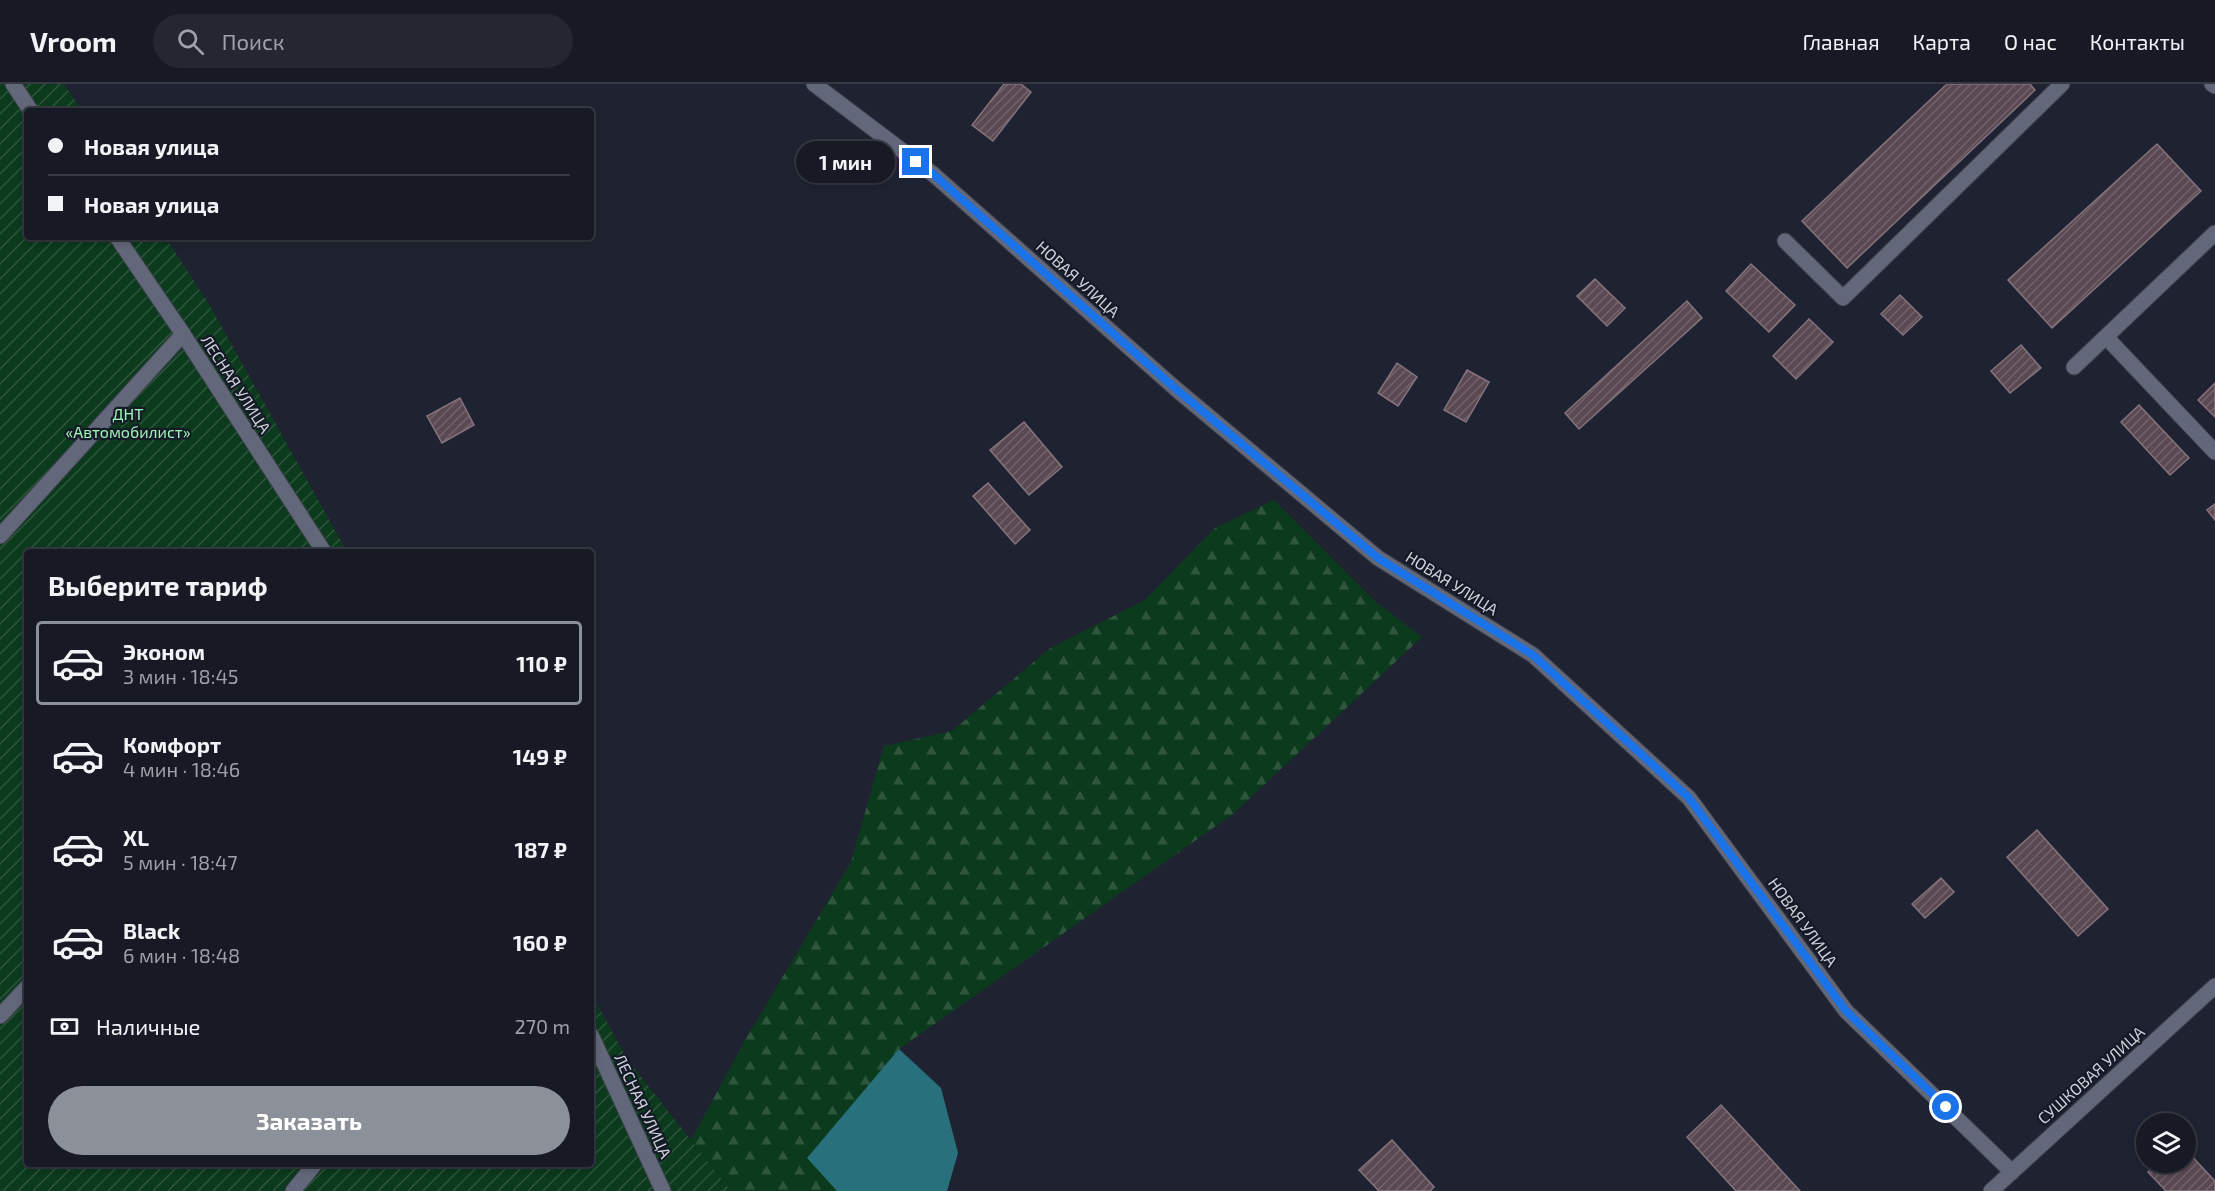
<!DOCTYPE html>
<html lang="ru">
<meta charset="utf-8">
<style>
body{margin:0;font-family:"Exo 2",sans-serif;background:#242732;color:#f1f3f6;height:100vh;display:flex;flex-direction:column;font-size:22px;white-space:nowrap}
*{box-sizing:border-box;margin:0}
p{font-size:20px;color:#9ea1a7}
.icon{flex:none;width:33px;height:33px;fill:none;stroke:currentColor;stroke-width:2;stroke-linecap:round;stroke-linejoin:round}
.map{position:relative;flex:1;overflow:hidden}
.drawer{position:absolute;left:24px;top:465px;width:570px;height:618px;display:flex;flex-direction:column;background:#171a25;border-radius:6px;box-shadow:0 3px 9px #0003,0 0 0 2px #363842}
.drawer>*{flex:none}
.banner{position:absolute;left:24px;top:24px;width:570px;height:132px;border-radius:6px;box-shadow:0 3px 9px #0003,0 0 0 2px #363842;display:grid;align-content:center;height:132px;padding:0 24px;background:#171a25}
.tools{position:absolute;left:2136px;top:1029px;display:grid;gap:12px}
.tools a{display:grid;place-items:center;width:60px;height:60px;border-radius:50%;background:#171a25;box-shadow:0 3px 9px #0003,0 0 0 2px #363842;font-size:30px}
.end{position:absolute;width:27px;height:27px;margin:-14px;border:8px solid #1a73e8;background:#fff;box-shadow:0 0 0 3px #fff}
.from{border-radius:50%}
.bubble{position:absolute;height:42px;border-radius:21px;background:#171a25;box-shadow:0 3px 9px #0003,0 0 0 2px #363842;font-size:20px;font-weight:700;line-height:42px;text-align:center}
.banner b{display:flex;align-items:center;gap:21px;height:57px;font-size:22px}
.banner b+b{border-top:2px solid #363842}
.banner i{width:15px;height:15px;background:#f1f3f6}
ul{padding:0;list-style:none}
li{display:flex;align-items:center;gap:18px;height:84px;margin:0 12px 9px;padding:0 12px;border:3px solid transparent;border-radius:6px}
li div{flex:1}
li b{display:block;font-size:22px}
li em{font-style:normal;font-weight:700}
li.current{border-color:#8c9099}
li>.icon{width:54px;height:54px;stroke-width:1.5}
h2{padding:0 24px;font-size:27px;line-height:72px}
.pay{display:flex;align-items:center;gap:15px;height:66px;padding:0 24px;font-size:22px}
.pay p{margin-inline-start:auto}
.button{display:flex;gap:12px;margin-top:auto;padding:12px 24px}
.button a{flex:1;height:69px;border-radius:36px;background:#8c9099;color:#fff;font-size:24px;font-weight:700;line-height:69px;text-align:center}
header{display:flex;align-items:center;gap:36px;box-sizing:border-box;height:84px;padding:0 30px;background:#171a25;border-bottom:2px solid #363842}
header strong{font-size:28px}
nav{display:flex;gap:33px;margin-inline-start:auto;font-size:21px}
.search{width:420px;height:54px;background:#242732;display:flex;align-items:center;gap:15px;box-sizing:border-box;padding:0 21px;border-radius:33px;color:#9ea1a7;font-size:22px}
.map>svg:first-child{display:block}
</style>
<header>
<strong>Vroom</strong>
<div class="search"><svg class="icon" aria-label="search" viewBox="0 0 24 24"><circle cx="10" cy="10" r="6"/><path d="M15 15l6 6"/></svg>Поиск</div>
<nav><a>Главная</a><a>Карта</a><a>О нас</a><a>Контакты</a></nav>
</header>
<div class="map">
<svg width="2215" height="1107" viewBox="0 0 2215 1107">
<defs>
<pattern id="forest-firs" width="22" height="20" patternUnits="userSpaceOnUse" patternTransform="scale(1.5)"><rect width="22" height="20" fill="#0b3a1d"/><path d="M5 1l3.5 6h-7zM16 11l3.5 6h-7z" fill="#2e563d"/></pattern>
<pattern id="garden-furrows" width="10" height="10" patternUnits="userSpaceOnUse" patternTransform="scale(1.5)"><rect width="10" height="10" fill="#0b3a1d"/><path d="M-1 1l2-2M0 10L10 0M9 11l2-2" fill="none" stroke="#2e563d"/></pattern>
<pattern id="building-hatch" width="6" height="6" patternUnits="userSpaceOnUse" patternTransform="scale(1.5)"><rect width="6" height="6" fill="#5a4953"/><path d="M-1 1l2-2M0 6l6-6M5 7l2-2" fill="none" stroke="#71626b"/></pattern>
</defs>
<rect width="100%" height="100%" fill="#1f2331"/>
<polygon fill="url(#forest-firs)" points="1274,416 1376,518 1422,553 1233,730 899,965 808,1074 837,1107 689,1107 682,1073 744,958 851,778 884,662 952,647 1049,565 1145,516 1215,444"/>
<polygon fill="url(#garden-furrows)" points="0,0 64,0 82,27 27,27 27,153 165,153 209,220 347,468 27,468 27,1080 591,1080 591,909 627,975 731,1107 0,1107"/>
<polygon fill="#28717c" points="899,965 941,1004 958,1069 947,1107 837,1107 807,1074"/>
<g fill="url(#building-hatch)" stroke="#85737d" stroke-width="1.5">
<polygon points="1004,0 1021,0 1031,8 993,57 972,41"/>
<polygon points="1947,0 2030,0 2035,6 1847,184 1802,137"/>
<polygon points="2157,60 2201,107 2052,244 2008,196"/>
<polygon points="1751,180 1795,221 1769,248 1726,207"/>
<polygon points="1595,195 1625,224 1607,242 1577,212"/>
<polygon points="1900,211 1922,233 1903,251 1881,230"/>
<polygon points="1687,217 1702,234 1579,345 1565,329"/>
<polygon points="1809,235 1833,258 1796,295 1773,272"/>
<polygon points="2021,261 2041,284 2010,309 1991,287"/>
<polygon points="1397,279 1417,293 1398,322 1378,309"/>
<polygon points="1467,286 1489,298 1466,338 1444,326"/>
<polygon points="2215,299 2215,333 2198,316"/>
<polygon points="460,314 474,341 442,359 427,332"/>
<polygon points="2139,321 2189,374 2170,391 2121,338"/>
<polygon points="1024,338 1062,383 1029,411 990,366"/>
<polygon points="988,399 1030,446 1015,460 973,412"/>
<polygon points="2215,420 2215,436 2207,426"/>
<polygon points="2037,746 2108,825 2078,852 2007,773"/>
<polygon points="1941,794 1954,808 1925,834 1912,820"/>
<polygon points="1721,1021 1800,1107 1736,1107 1687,1053"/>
<polygon points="1392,1056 1434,1103 1430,1107 1379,1107 1359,1086"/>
<polygon points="2186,1066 2215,1097 2215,1107 2166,1107 2148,1088 2159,1078 2186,1078"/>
</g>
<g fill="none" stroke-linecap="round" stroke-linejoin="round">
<defs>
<g id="lane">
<polyline points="1785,157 1843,214 2062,0"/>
<polyline points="2106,253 2215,368"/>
<polyline points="2074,283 2215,149"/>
</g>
<g id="street">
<polyline points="13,0 31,27"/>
<polyline points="814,0 933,90 1176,305 1378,474 1533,571 1689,714 1846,927 2012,1088"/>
<polyline points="2212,0 2215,2"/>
<polyline points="117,153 183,250 324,468"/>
<polyline points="0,452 183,250"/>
<polyline points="0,932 27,903"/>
<polyline points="591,951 663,1107"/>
<polyline points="293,1107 315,1080"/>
<polyline points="1991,1107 2215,902"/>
</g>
</defs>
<use href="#lane" stroke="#3d404c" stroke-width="17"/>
<use href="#street" stroke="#3d404c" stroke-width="17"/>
<use href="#lane" stroke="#626879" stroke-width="15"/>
<use href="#street" stroke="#626879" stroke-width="15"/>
</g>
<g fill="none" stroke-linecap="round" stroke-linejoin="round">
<polyline stroke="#1a73e8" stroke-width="8" points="916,78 933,90 1176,305 1378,474 1533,571 1689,714 1846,927 1946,1023"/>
</g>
<g text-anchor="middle" stroke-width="4.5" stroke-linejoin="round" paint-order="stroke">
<g font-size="16" fill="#d0d3dd" stroke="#151a27">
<text transform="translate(1078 195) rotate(42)" y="6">НОВАЯ УЛИЦА</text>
<text transform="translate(236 300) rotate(57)" y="6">ЛЕСНАЯ УЛИЦА</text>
<text transform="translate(1452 499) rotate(32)" y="6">НОВАЯ УЛИЦА</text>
<text transform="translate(1803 838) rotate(54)" y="6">НОВАЯ УЛИЦА</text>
<text transform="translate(2091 991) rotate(-42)" y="6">СУШКОВАЯ УЛИЦА</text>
<text transform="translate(643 1022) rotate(65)" y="6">ЛЕСНАЯ УЛИЦА</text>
</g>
<g font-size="16" fill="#a1f7b7" stroke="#151a27">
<text x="128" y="336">ДНТ<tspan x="128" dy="18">«Автомобилист»</tspan></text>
</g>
</g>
</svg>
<div class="tools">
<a><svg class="icon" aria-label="layers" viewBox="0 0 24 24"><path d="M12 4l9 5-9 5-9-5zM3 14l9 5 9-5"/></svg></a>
</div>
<i class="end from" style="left:1946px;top:1023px"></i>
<i class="end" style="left:916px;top:78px"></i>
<div class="bubble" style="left:796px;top:57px;width:99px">1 мин</div>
<div class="banner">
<b><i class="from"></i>Новая улица</b>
<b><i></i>Новая улица</b>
</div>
<section class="drawer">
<h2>Выберите тариф</h2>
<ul>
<li class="current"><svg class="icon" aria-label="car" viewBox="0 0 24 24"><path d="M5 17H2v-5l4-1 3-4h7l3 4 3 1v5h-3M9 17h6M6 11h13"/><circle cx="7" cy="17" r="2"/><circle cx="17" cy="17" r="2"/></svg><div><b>Эконом</b><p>3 мин · 18:45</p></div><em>110 ₽</em></li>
<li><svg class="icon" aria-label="car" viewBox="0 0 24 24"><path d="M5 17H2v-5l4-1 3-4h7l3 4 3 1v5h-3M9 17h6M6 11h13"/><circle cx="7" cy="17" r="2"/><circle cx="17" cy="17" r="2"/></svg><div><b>Комфорт</b><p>4 мин · 18:46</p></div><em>149 ₽</em></li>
<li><svg class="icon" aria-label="car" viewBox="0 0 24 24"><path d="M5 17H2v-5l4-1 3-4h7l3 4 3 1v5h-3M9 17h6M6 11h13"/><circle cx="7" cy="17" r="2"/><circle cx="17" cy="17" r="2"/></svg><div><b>XL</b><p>5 мин · 18:47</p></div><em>187 ₽</em></li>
<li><svg class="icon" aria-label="car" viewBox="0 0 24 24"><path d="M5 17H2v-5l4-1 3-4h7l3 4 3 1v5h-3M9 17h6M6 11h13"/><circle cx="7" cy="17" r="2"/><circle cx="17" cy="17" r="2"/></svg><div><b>Black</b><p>6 мин · 18:48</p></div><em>160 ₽</em></li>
</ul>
<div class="pay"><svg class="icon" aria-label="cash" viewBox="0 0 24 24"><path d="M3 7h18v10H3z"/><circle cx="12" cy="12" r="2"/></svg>Наличные<p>270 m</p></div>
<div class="button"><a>Заказать</a></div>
</section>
</div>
